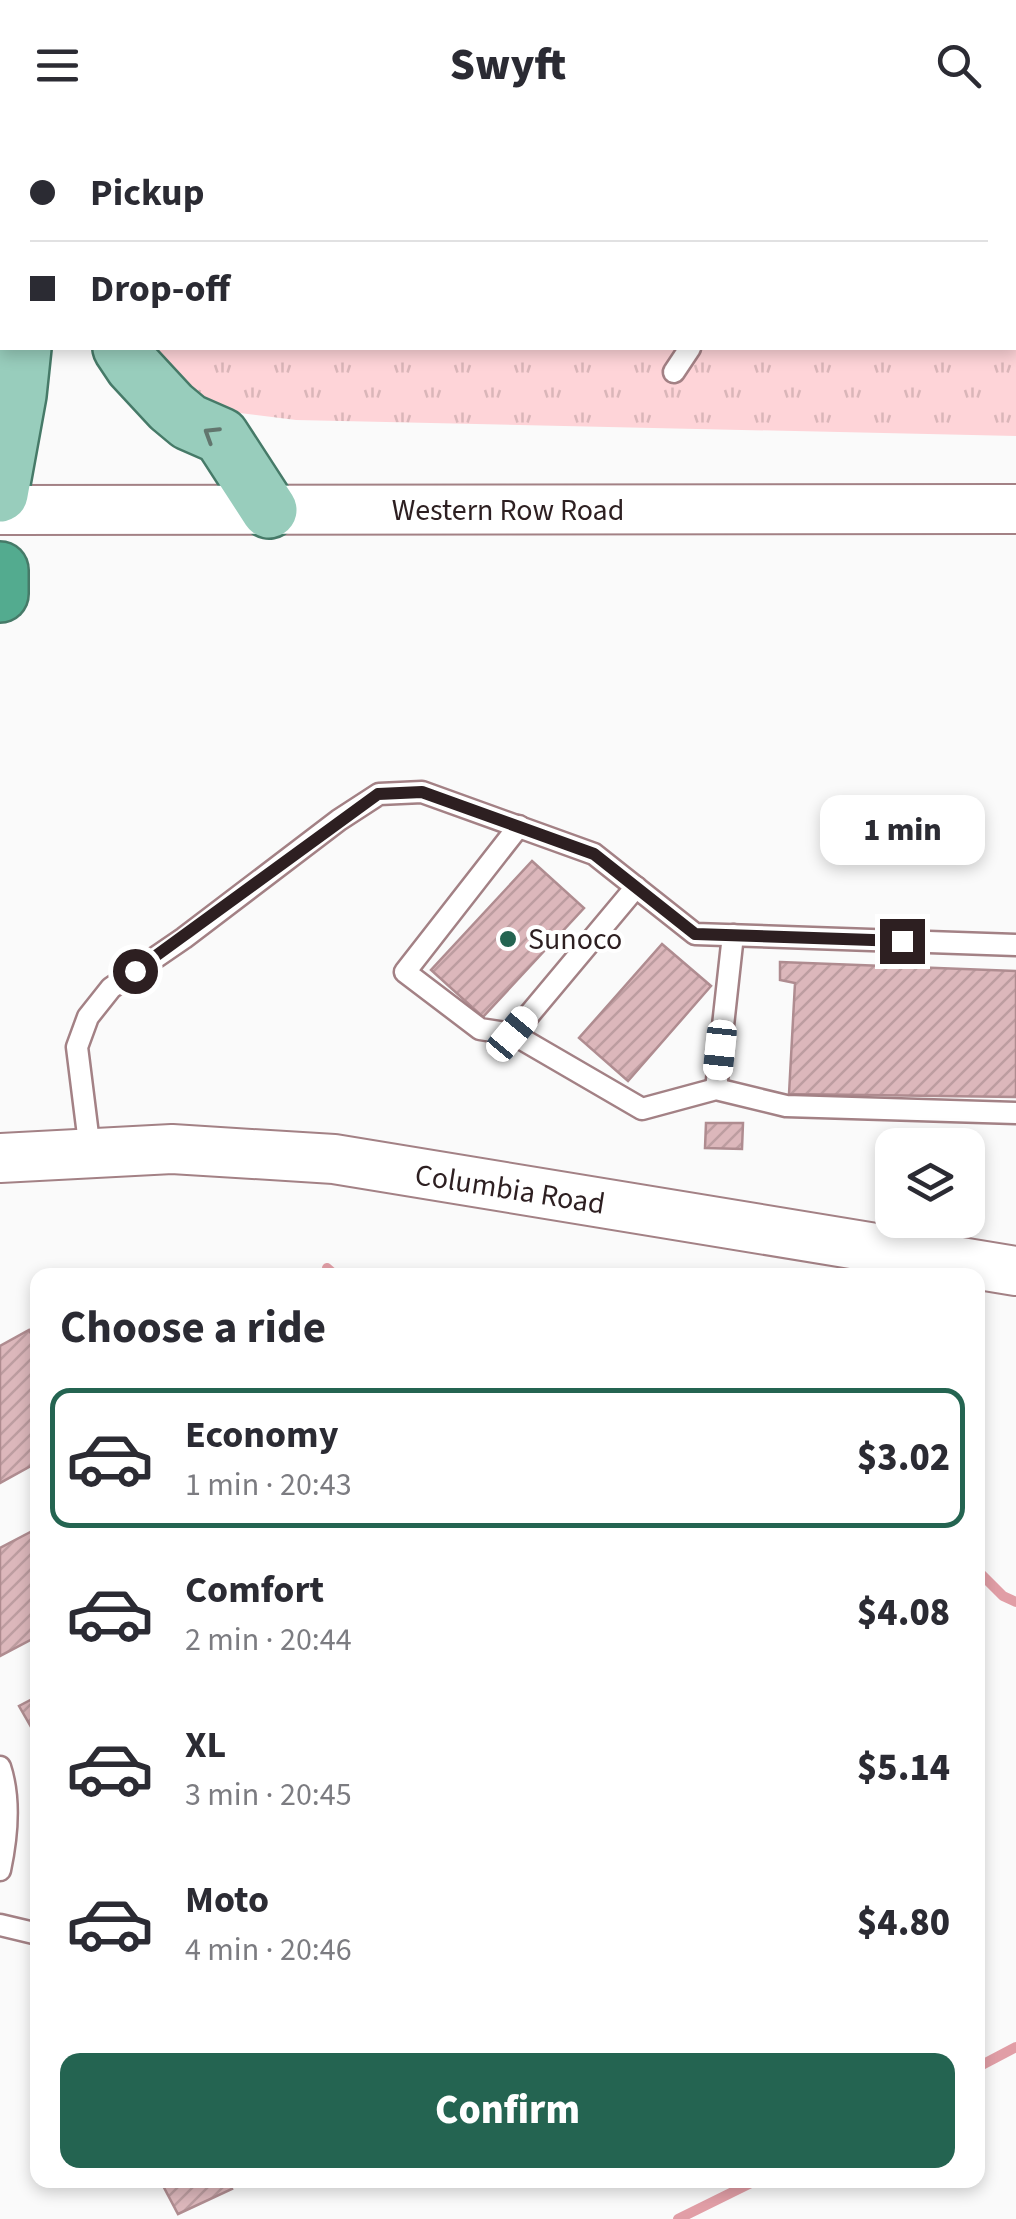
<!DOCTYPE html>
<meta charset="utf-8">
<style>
body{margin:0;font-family:"Source Sans 3",sans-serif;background:#f7f7f7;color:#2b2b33;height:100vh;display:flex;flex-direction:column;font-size:38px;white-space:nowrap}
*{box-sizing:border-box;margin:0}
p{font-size:32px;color:#7c7c81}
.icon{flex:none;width:55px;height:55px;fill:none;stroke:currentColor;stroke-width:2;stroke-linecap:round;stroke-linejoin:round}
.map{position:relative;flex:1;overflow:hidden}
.panel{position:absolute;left:30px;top:1138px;width:955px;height:920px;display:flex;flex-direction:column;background:#fff;border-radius:20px;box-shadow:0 5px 15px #0003}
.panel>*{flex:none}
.top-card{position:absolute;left:0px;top:0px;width:1018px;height:220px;box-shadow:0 5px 15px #0003;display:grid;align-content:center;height:220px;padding:0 30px;background:#fff}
.buttons{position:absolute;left:875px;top:998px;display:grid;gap:20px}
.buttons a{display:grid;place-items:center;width:110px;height:110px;border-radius:20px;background:#fff;box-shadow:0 5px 15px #0003;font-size:50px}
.end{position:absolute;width:45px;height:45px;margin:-22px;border:12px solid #2d1f21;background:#fff;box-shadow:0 0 0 5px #fff}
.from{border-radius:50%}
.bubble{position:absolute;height:70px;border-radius:20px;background:#fff;box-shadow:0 5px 15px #0003;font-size:32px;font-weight:800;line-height:70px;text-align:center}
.car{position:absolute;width:30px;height:60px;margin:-30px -15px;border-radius:12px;box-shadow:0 0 8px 2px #0007;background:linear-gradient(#fff 24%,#345 0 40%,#fff 0 76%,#345 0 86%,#fff 0)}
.top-card b{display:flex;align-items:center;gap:35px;height:95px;font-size:38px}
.top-card b+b{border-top:2px solid #e1e1e2}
.top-card i{width:25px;height:25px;background:#2b2b33}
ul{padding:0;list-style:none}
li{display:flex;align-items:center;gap:30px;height:140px;margin:0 20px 15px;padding:0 10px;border:5px solid transparent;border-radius:20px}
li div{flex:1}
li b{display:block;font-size:38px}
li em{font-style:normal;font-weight:800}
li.current{border-color:#246451}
li>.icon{width:90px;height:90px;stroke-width:1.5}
h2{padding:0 30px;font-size:45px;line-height:120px}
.primary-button{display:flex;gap:20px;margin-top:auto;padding:20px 30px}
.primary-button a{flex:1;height:115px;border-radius:20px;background:#246451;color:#fff;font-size:40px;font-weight:800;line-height:115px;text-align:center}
header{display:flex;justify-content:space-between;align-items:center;height:130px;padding:0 30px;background:#fff;font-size:45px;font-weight:800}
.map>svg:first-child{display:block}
</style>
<header><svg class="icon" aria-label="menu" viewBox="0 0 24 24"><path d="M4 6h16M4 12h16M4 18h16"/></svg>Swyft<svg class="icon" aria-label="search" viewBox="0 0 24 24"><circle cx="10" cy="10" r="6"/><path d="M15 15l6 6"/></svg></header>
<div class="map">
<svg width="1016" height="2089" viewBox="0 0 1016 2089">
<defs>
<pattern id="park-tufts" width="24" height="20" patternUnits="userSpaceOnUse" patternTransform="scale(2.5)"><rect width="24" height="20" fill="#fed4d8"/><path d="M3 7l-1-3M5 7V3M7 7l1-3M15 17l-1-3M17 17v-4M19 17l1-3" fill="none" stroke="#dab6b9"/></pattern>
<pattern id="building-hatch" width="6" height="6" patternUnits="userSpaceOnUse" patternTransform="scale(2.5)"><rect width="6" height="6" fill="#dcb7bb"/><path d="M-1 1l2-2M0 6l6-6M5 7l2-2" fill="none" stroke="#bd9da0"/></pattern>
</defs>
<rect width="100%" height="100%" fill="#fafafa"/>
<polygon fill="url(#park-tufts)" points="109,0 1016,0 1016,306 296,290 224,281 170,251 141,218 1015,218 1015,2"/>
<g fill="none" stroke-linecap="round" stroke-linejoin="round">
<g stroke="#e19ea6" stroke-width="10">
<polyline points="327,1138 335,1145"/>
<polyline points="978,1441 1003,1466 1016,1472"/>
<polyline points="978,1937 1016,1917"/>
<polyline points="678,2089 757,2050"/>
</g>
</g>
<g fill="url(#building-hatch)" stroke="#af8c90" stroke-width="2.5">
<polygon points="532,731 584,778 483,887 431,840"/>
<polygon points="662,814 711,856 628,951 579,908"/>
<polygon points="780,832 1016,841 1016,967 789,964 795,853 780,850"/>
<polygon points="706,993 743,993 742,1019 705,1018"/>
<polygon points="29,1200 38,1215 38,1332 0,1353 0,1216"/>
<polygon points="38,1398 38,1506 0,1526 0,1418"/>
<polygon points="38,1566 38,1609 19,1576"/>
<polygon points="160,2050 227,2050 232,2059 178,2084"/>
</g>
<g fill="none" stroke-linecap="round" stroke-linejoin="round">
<defs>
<g id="service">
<polyline points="816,2 817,0"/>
<polyline points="674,242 690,218"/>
<polyline points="519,696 405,842 480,899 513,904 642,979 716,959 786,976 1016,983"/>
<polyline points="513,904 636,757"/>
<polyline points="716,959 733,805"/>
<polyline points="90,1021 77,917 88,887 111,858 184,808 339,690 379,664 422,662 594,724 695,804 1016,815"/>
<path d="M 0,1637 C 11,1670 7,1707 0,1740"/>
<polyline points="0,1795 38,1804"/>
</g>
<g id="tertiary">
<polyline points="0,380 1016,379"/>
<polyline points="0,1028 172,1019 334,1029 1016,1141"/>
</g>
<g id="primary">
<polyline points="31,0 31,2"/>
<polyline points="121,218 133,236 171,277 189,292 221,306 269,380"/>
<polyline points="0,364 18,265 23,218"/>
</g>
<polyline id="motorway" points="0,440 0,464"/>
</defs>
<use href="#service" stroke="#a38185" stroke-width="25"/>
<use href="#tertiary" stroke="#a38185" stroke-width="52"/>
<use href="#primary" stroke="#467a68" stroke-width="60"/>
<use href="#motorway" stroke="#467a68" stroke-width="60"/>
<use href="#service" stroke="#fff" stroke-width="20"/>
<use href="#tertiary" stroke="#fff" stroke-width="48"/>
<use href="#primary" stroke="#98cdbc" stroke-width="55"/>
<use href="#motorway" stroke="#53ab8f" stroke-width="55"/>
</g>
<defs><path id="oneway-chevron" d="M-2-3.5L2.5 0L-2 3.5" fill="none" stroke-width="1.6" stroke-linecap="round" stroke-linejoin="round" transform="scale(2.5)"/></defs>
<use stroke="#62766e" href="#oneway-chevron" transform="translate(211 304) rotate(-148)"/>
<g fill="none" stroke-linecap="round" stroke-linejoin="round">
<polyline stroke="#2d1f21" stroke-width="12" points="135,841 378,664 422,662 594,724 695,804 902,811"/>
</g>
<circle fill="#246451" stroke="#fff" stroke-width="4" cx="508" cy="809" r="10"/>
<g text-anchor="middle" stroke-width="8" stroke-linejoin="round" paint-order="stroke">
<g font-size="30" fill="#2d1f21" stroke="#fff">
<text x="508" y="390">Western Row Road</text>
<text transform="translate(510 1059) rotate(9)" y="10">Columbia Road</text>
</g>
<g font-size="30" fill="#2d1f21" stroke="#fff" text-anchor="start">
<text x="528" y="819">Sunoco</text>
</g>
</g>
</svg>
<div class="buttons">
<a><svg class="icon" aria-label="layers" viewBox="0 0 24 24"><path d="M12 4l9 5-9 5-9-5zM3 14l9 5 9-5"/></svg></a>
</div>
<i class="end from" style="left:135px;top:841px"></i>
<i class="end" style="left:902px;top:811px"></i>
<div class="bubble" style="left:820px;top:665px;width:165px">1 min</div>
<i class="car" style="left:512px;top:904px;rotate:40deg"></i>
<i class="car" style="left:720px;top:920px;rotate:186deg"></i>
<div class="top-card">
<b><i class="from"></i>Pickup</b>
<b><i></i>Drop-off</b>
</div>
<section class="panel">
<h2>Choose a ride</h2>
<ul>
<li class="current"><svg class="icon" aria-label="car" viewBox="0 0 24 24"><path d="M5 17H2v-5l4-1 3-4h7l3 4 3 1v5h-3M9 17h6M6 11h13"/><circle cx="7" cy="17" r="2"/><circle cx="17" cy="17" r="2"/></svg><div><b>Economy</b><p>1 min · 20:43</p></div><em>$3.02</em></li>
<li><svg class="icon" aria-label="car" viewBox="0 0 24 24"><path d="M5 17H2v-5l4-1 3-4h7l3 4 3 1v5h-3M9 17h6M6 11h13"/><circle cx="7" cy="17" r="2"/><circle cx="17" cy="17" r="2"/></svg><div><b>Comfort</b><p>2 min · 20:44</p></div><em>$4.08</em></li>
<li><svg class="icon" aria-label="car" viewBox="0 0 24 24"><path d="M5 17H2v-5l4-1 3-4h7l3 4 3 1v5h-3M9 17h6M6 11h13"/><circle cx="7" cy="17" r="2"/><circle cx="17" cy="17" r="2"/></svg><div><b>XL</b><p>3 min · 20:45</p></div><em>$5.14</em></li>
<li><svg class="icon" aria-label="car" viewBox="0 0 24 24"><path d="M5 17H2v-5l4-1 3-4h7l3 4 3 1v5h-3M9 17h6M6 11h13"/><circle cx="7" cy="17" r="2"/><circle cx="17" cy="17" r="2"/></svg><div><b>Moto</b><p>4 min · 20:46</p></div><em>$4.80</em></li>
</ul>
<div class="primary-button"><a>Confirm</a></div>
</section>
</div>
